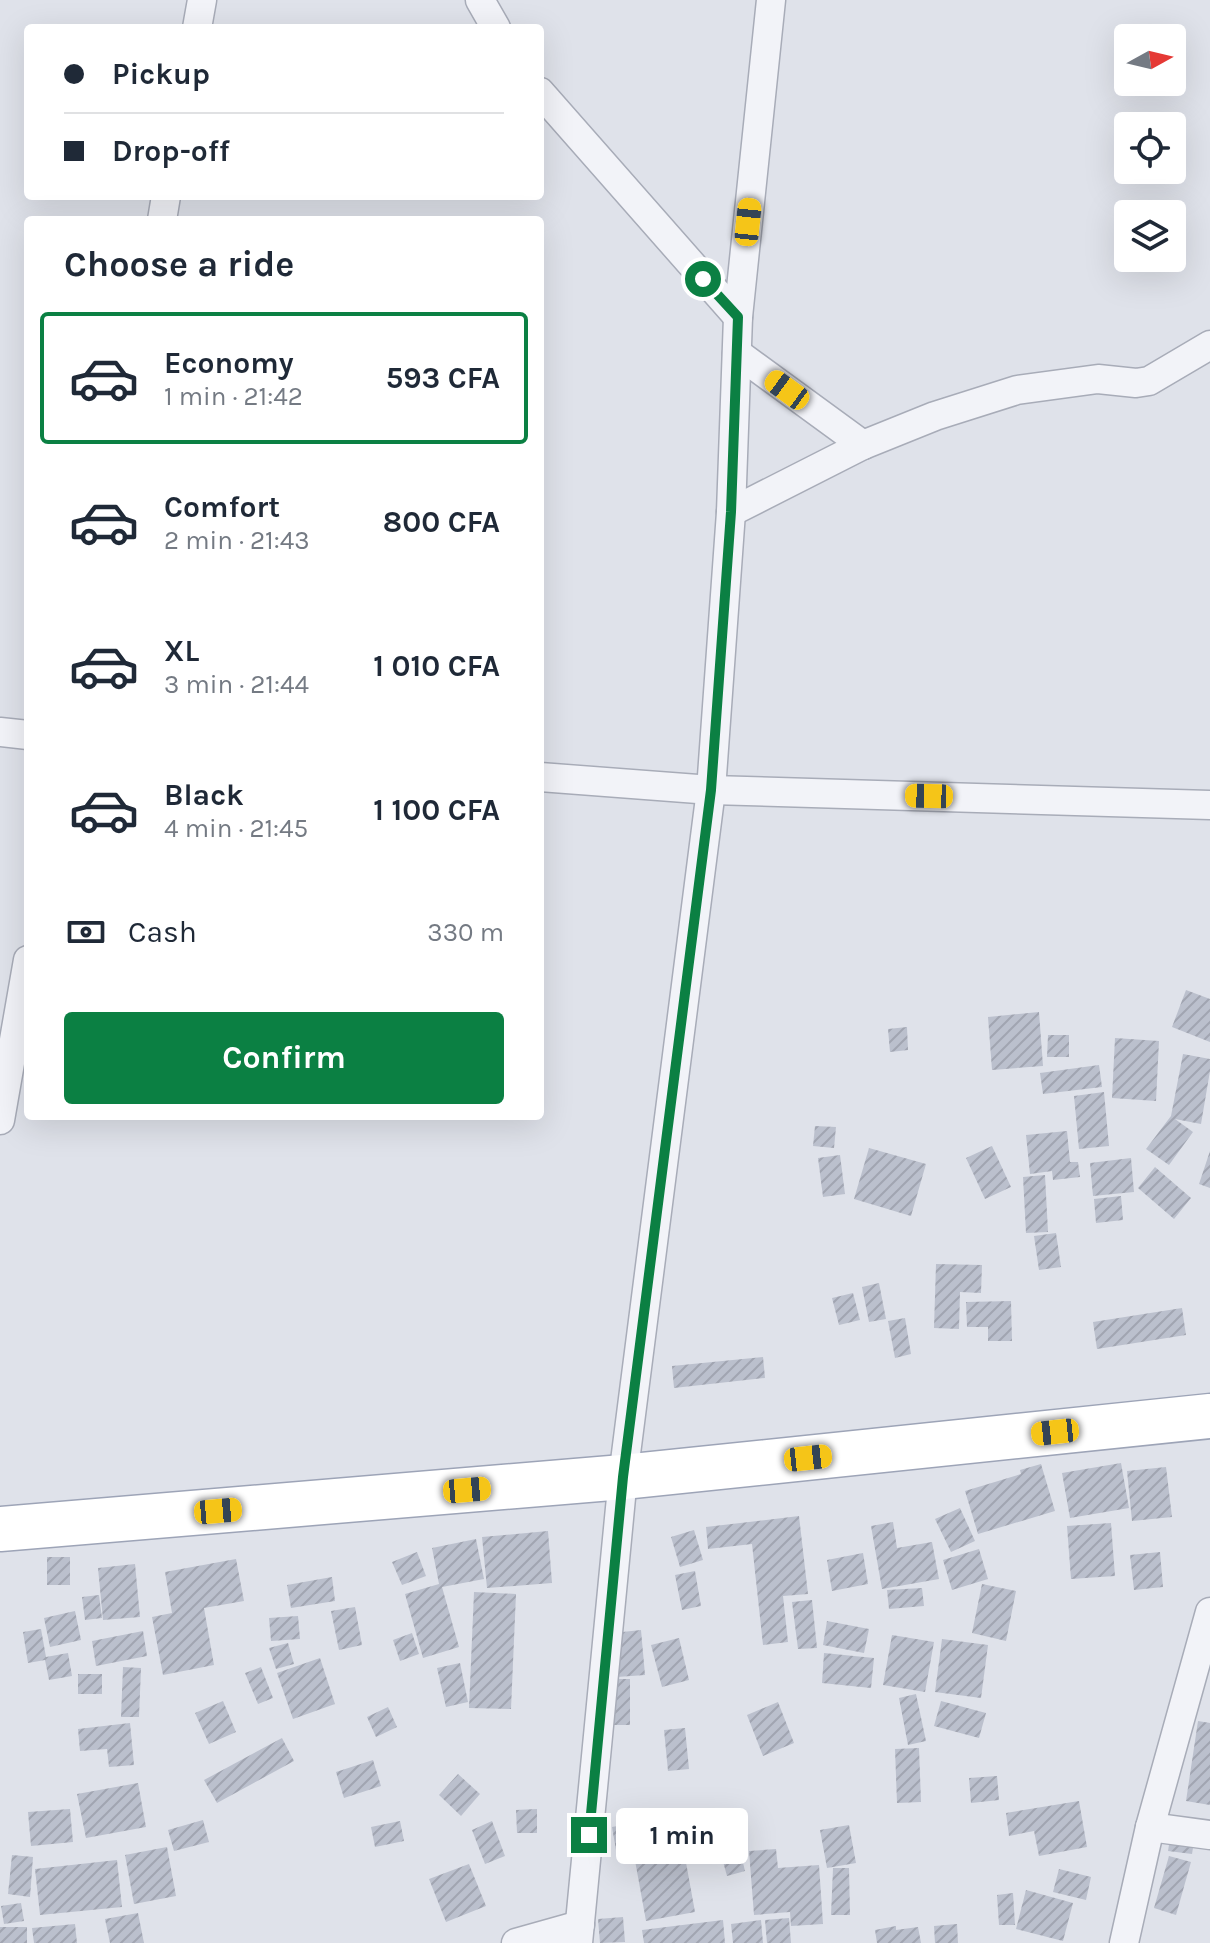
<!DOCTYPE html>
<meta charset="utf-8">
<style>
body{margin:0;font-family:Karla,sans-serif;background:#f2f2f3;color:#1f2937;height:100vh;display:flex;flex-direction:column;font-size:30px;white-space:nowrap}
*{box-sizing:border-box;margin:0}
p{font-size:26px;color:#747a83}
.icon{flex:none;width:44px;height:44px;fill:none;stroke:currentColor;stroke-width:2;stroke-linecap:round;stroke-linejoin:round}
.map{position:relative;flex:1;overflow:hidden}
.side{position:absolute;left:24px;top:216px;width:520px;height:904px;display:flex;flex-direction:column;background:#fff;border-radius:8px;box-shadow:0 8px 32px #0002}
.side>*{flex:none}
.hud{position:absolute;left:24px;top:24px;width:520px;height:176px;border-radius:8px;box-shadow:0 8px 32px #0002;display:grid;align-content:center;height:176px;padding:0 40px;background:#fff}
.needle{width:52px;rotate:82deg}
.fabs{position:absolute;left:1114px;top:24px;display:grid;gap:16px}
.fabs a{display:grid;place-items:center;width:72px;height:72px;border-radius:8px;background:#fff;box-shadow:0 8px 32px #0002;font-size:40px}
.end{position:absolute;width:36px;height:36px;margin:-18px;border:10px solid #0b8043;background:#fff;box-shadow:0 0 0 4px #fff}
.from{border-radius:50%}
.bubble{position:absolute;height:56px;border-radius:8px;background:#fff;box-shadow:0 8px 32px #0002;font-size:26px;font-weight:700;line-height:56px;text-align:center}
.car{position:absolute;width:24px;height:48px;margin:-24px -12px;border-radius:10px;box-shadow:0 0 6px 2px #0007;background:linear-gradient(#f5c518 24%,#345 0 40%,#f5c518 0 76%,#345 0 86%,#f5c518 0)}
.hud b{display:flex;align-items:center;gap:28px;height:76px;font-size:30px}
.hud b+b{border-top:2px solid #e0e1e3}
.hud i{width:20px;height:20px;background:#1f2937}
ul{padding:0;list-style:none}
li{display:flex;align-items:center;gap:24px;height:132px;margin:0 16px 12px;padding:0 24px;border:4px solid transparent;border-radius:8px}
li div{flex:1}
li b{display:block;font-size:30px}
li em{font-style:normal;font-weight:700}
li.selected{border-color:#0b8043}
li>.icon{width:72px;height:72px;stroke-width:1.5}
h2{padding:0 40px;font-size:36px;line-height:96px}
.pay{display:flex;align-items:center;gap:20px;height:88px;padding:0 40px;font-size:30px}
.pay p{margin-inline-start:auto}
.primary-button{display:flex;gap:16px;margin-top:auto;padding:16px 40px}
.primary-button a{flex:1;height:92px;border-radius:8px;background:#0b8043;color:#fff;font-size:32px;font-weight:700;line-height:92px;text-align:center}
.map>svg:first-child{display:block}
</style>
<div class="map">
<svg width="1210" height="1943" viewBox="0 0 1210 1943">
<defs>
<pattern id="building-hatch" width="6" height="6" patternUnits="userSpaceOnUse" patternTransform="scale(2)"><rect width="6" height="6" fill="#bbc0cd"/><path d="M-1 1l2-2M0 6l6-6M5 7l2-2" fill="none" stroke="#a1a5b1"/></pattern>
</defs>
<rect width="100%" height="100%" fill="#dfe2ea"/>
<g fill="url(#building-hatch)">
<polygon points="1186,990 1210,999 1210,1042 1172,1027"/>
<polygon points="1039,1012 1043,1066 992,1070 988,1017"/>
<polygon points="907,1027 908,1050 890,1052 888,1029"/>
<polygon points="1048,1035 1069,1035 1069,1057 1047,1057"/>
<polygon points="1115,1038 1159,1041 1156,1101 1112,1098"/>
<polygon points="1183,1054 1210,1059 1210,1071 1201,1124 1175,1119 1193,1132 1169,1165 1146,1149 1171,1116"/>
<polygon points="1099,1065 1102,1087 1043,1094 1040,1073"/>
<polygon points="1104,1092 1109,1146 1079,1149 1074,1096"/>
<polygon points="815,1126 836,1127 834,1148 813,1146"/>
<polygon points="1067,1131 1070,1162 1078,1162 1080,1177 1053,1180 1052,1171 1030,1174 1026,1135"/>
<polygon points="992,1146 1011,1187 985,1199 966,1158"/>
<polygon points="869,1148 926,1164 911,1216 854,1199"/>
<polygon points="1210,1151 1210,1188 1199,1184"/>
<polygon points="840,1155 845,1194 823,1197 818,1158"/>
<polygon points="1131,1158 1134,1192 1093,1196 1090,1163"/>
<polygon points="1155,1167 1191,1198 1174,1219 1138,1188"/>
<polygon points="1045,1175 1048,1232 1026,1233 1023,1177"/>
<polygon points="1121,1196 1123,1220 1096,1223 1094,1199"/>
<polygon points="1056,1233 1061,1267 1039,1270 1034,1236"/>
<polygon points="936,1264 982,1265 981,1293 960,1292 959,1329 934,1328"/>
<polygon points="879,1283 886,1319 869,1322 862,1287"/>
<polygon points="853,1293 860,1320 839,1325 832,1298"/>
<polygon points="1011,1301 1012,1341 988,1341 988,1327 967,1327 966,1302"/>
<polygon points="1182,1308 1186,1335 1097,1349 1093,1322"/>
<polygon points="905,1318 911,1354 895,1358 888,1321"/>
<polygon points="763,1357 765,1378 674,1388 672,1366"/>
<polygon points="1121,1463 1129,1508 1070,1518 1062,1473"/>
<polygon points="1041,1464 1055,1511 978,1534 965,1491 1021,1474 1020,1470"/>
<polygon points="1166,1467 1172,1517 1132,1521 1127,1471"/>
<polygon points="960,1508 975,1541 951,1552 935,1519"/>
<polygon points="799,1516 808,1594 783,1596 788,1642 763,1645 752,1544 708,1549 706,1527"/>
<polygon points="893,1522 897,1548 932,1542 939,1579 882,1589 871,1526"/>
<polygon points="1111,1523 1115,1576 1071,1579 1067,1526"/>
<polygon points="694,1530 703,1560 680,1567 671,1537"/>
<polygon points="548,1531 552,1583 487,1588 482,1537"/>
<polygon points="476,1539 484,1579 442,1587 459,1647 423,1658 405,1594 439,1584 432,1548"/>
<polygon points="979,1549 988,1579 952,1590 943,1560"/>
<polygon points="417,1552 426,1576 402,1585 392,1562"/>
<polygon points="1160,1552 1163,1587 1134,1590 1130,1555"/>
<polygon points="863,1553 868,1584 832,1591 827,1560"/>
<rect x="47" y="1557" width="23" height="28"/>
<polygon points="236,1559 244,1601 204,1608 214,1665 163,1675 152,1617 172,1613 165,1572"/>
<polygon points="135,1564 140,1617 103,1620 98,1568"/>
<polygon points="695,1571 701,1606 682,1610 675,1575"/>
<polygon points="332,1577 335,1601 291,1608 287,1585"/>
<polygon points="982,1584 1016,1591 1006,1641 972,1633"/>
<polygon points="922,1588 924,1606 889,1609 887,1590"/>
<polygon points="474,1592 516,1594 511,1709 469,1708"/>
<polygon points="99,1595 102,1618 85,1620 82,1597"/>
<polygon points="812,1600 817,1648 798,1649 792,1602"/>
<polygon points="355,1607 362,1645 339,1650 331,1611"/>
<polygon points="75,1611 81,1640 50,1647 44,1618"/>
<polygon points="298,1616 300,1639 271,1641 269,1618"/>
<polygon points="827,1621 869,1629 864,1653 823,1645"/>
<polygon points="41,1629 46,1657 68,1653 72,1676 49,1680 45,1660 28,1663 23,1632"/>
<polygon points="641,1630 645,1675 617,1677 613,1633"/>
<polygon points="143,1631 147,1656 96,1666 92,1641"/>
<polygon points="412,1633 419,1654 400,1661 393,1640"/>
<polygon points="892,1635 934,1642 925,1692 883,1685"/>
<polygon points="679,1638 689,1680 662,1687 651,1645"/>
<polygon points="942,1639 988,1645 981,1698 935,1692"/>
<polygon points="288,1643 294,1664 276,1669 269,1648"/>
<polygon points="824,1653 874,1658 871,1688 822,1683"/>
<polygon points="320,1658 335,1704 293,1719 277,1673"/>
<polygon points="460,1663 468,1702 446,1707 437,1668"/>
<polygon points="123,1667 141,1668 139,1717 121,1717"/>
<polygon points="261,1667 273,1698 258,1704 245,1673"/>
<rect x="78" y="1674" width="24" height="20"/>
<rect x="612" y="1679" width="18" height="46"/>
<polygon points="916,1694 926,1741 908,1745 899,1698"/>
<polygon points="223,1701 236,1732 209,1744 195,1713"/>
<polygon points="941,1701 986,1713 979,1738 934,1726"/>
<polygon points="778,1702 794,1743 763,1756 747,1715"/>
<polygon points="388,1707 397,1727 376,1737 367,1717"/>
<polygon points="1198,1721 1210,1723 1210,1805 1186,1801"/>
<polygon points="130,1723 134,1765 109,1767 107,1749 80,1751 78,1729"/>
<polygon points="685,1728 689,1769 668,1771 664,1730"/>
<polygon points="282,1738 294,1761 217,1803 204,1780"/>
<polygon points="919,1748 921,1802 897,1803 895,1749"/>
<polygon points="373,1760 381,1786 344,1798 336,1772"/>
<polygon points="458,1774 480,1794 461,1816 439,1795"/>
<polygon points="997,1776 999,1800 971,1803 969,1778"/>
<polygon points="138,1783 146,1827 86,1838 77,1794"/>
<polygon points="1079,1801 1087,1847 1039,1856 1034,1831 1009,1836 1006,1813"/>
<polygon points="70,1809 73,1842 31,1846 28,1812"/>
<polygon points="537,1809 537,1833 517,1833 516,1810"/>
<polygon points="658,1819 662,1842 616,1850 612,1827"/>
<polygon points="1173,1819 1197,1823 1192,1854 1168,1851"/>
<polygon points="203,1820 209,1842 174,1851 168,1830"/>
<polygon points="400,1821 404,1841 375,1847 371,1827"/>
<polygon points="492,1821 505,1856 485,1864 472,1830"/>
<polygon points="849,1825 856,1863 827,1868 820,1830"/>
<polygon points="738,1842 745,1871 727,1876 719,1847"/>
<polygon points="683,1846 695,1912 646,1921 634,1855"/>
<polygon points="167,1847 176,1896 134,1904 125,1855"/>
<polygon points="776,1849 778,1868 819,1865 823,1924 791,1926 790,1912 754,1915 749,1851"/>
<polygon points="12,1855 33,1857 30,1897 8,1894"/>
<polygon points="1169,1856 1191,1862 1176,1915 1154,1908"/>
<polygon points="117,1860 122,1907 40,1915 35,1869"/>
<polygon points="469,1864 486,1906 446,1922 429,1879"/>
<polygon points="833,1868 849,1868 850,1915 831,1915"/>
<polygon points="1059,1869 1091,1877 1086,1900 1053,1892"/>
<polygon points="1026,1890 1073,1903 1063,1941 1016,1929"/>
<polygon points="1013,1893 1015,1925 999,1925 997,1895"/>
<polygon points="21,1903 24,1921 4,1924 1,1906"/>
<polygon points="138,1913 144,1943 110,1943 105,1919"/>
<polygon points="623,1917 625,1942 600,1943 598,1919"/>
<polygon points="789,1918 791,1943 767,1943 765,1920"/>
<polygon points="723,1920 725,1943 644,1943 642,1930"/>
<polygon points="761,1920 763,1943 733,1943 731,1924"/>
<polygon points="75,1924 77,1943 34,1943 32,1928"/>
<polygon points="957,1924 958,1943 935,1943 934,1926"/>
<polygon points="896,1926 896,1930 918,1927 921,1943 877,1943 875,1930"/>
<rect x="0" y="1927" width="27" height="16"/>
</g>
<g fill="none" stroke-linecap="round" stroke-linejoin="round">
<defs>
<g id="street">
<polyline points="480,0 496,28"/>
<polyline points="197,28 202,0"/>
<polyline points="540,92 738,317"/>
<polyline points="162,220 166,196"/>
<polyline points="737,353 863,445"/>
<polyline points="731,512 863,445 935,416 1017,390 1098,379 1136,383 1149,381 1210,345"/>
<polyline points="0,732 28,735"/>
<polyline points="540,777 711,790 1210,805"/>
<polyline points="0,1120 28,960"/>
<polyline points="1150,1827 1210,1835"/>
<polyline points="516,1943 580,1925"/>
<polyline points="578,1943 623,1477 711,790 731,512 738,317 771,0"/>
<polyline points="1124,1943 1150,1827 1210,1612"/>
</g>
<polyline id="primary" points="0,1529 623,1477 1210,1416"/>
</defs>
<use href="#street" stroke="#a8acb8" stroke-width="31"/>
<use href="#primary" stroke="#9da4b7" stroke-width="47"/>
<use href="#street" stroke="#f2f3f8" stroke-width="28"/>
<use href="#primary" stroke="#fff" stroke-width="44"/>
</g>
<g fill="none" stroke-linecap="round" stroke-linejoin="round">
<polyline stroke="#0b8043" stroke-width="10" points="589,1835 623,1477 711,790 731,512 738,317 703,279"/>
</g>
</svg>
<div class="fabs">
<a><svg class="needle" viewBox="-14 -14 28 28"><path d="M0-13l5 13h-10z" fill="#e53935"/><path d="M0 13l5-13h-10z" fill="#747a83"/></svg></a>
<a><svg class="icon" aria-label="locate" viewBox="0 0 24 24"><circle cx="12" cy="12" r="6"/><path d="M12 2v4M12 18v4M2 12h4M18 12h4"/></svg></a>
<a><svg class="icon" aria-label="layers" viewBox="0 0 24 24"><path d="M12 4l9 5-9 5-9-5zM3 14l9 5 9-5"/></svg></a>
</div>
<i class="end from" style="left:703px;top:279px"></i>
<i class="end" style="left:589px;top:1835px"></i>
<div class="bubble" style="left:616px;top:1808px;width:132px">1 min</div>
<i class="car" style="left:748px;top:222px;rotate:6deg"></i>
<i class="car" style="left:787px;top:390px;rotate:306deg"></i>
<i class="car" style="left:929px;top:796px;rotate:271deg"></i>
<i class="car" style="left:1055px;top:1432px;rotate:264deg"></i>
<i class="car" style="left:808px;top:1458px;rotate:84deg"></i>
<i class="car" style="left:467px;top:1490px;rotate:85deg"></i>
<i class="car" style="left:218px;top:1511px;rotate:85deg"></i>
<div class="hud">
<b><i class="from"></i>Pickup</b>
<b><i></i>Drop-off</b>
</div>
<section class="side">
<h2>Choose a ride</h2>
<ul>
<li class="selected"><svg class="icon" aria-label="car" viewBox="0 0 24 24"><path d="M5 17H2v-5l4-1 3-4h7l3 4 3 1v5h-3M9 17h6M6 11h13"/><circle cx="7" cy="17" r="2"/><circle cx="17" cy="17" r="2"/></svg><div><b>Economy</b><p>1 min · 21:42</p></div><em>593 CFA</em></li>
<li><svg class="icon" aria-label="car" viewBox="0 0 24 24"><path d="M5 17H2v-5l4-1 3-4h7l3 4 3 1v5h-3M9 17h6M6 11h13"/><circle cx="7" cy="17" r="2"/><circle cx="17" cy="17" r="2"/></svg><div><b>Comfort</b><p>2 min · 21:43</p></div><em>800 CFA</em></li>
<li><svg class="icon" aria-label="car" viewBox="0 0 24 24"><path d="M5 17H2v-5l4-1 3-4h7l3 4 3 1v5h-3M9 17h6M6 11h13"/><circle cx="7" cy="17" r="2"/><circle cx="17" cy="17" r="2"/></svg><div><b>XL</b><p>3 min · 21:44</p></div><em>1 010 CFA</em></li>
<li><svg class="icon" aria-label="car" viewBox="0 0 24 24"><path d="M5 17H2v-5l4-1 3-4h7l3 4 3 1v5h-3M9 17h6M6 11h13"/><circle cx="7" cy="17" r="2"/><circle cx="17" cy="17" r="2"/></svg><div><b>Black</b><p>4 min · 21:45</p></div><em>1 100 CFA</em></li>
</ul>
<div class="pay"><svg class="icon" aria-label="cash" viewBox="0 0 24 24"><path d="M3 7h18v10H3z"/><circle cx="12" cy="12" r="2"/></svg>Cash<p>330 m</p></div>
<div class="primary-button"><a>Confirm</a></div>
</section>
</div>
